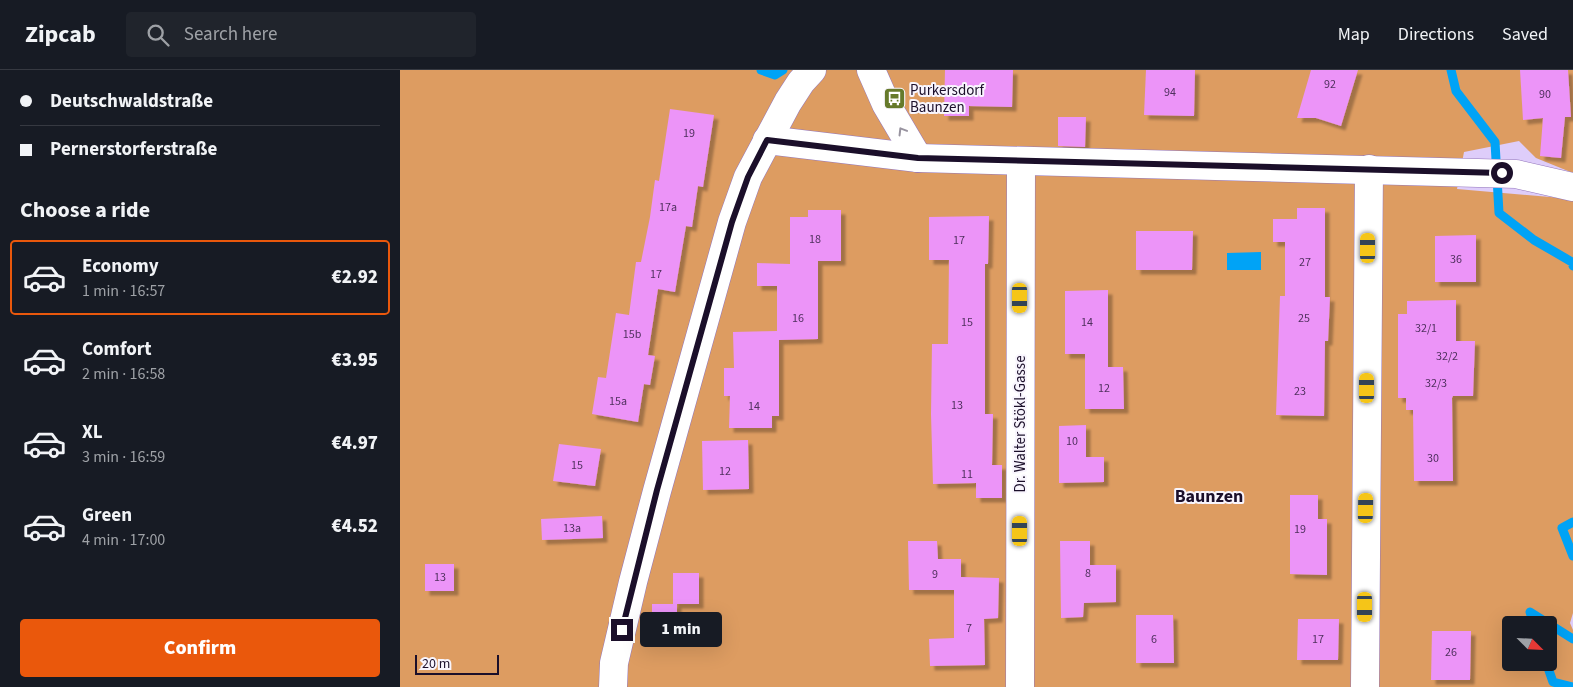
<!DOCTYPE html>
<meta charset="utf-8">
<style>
body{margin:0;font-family:"Source Sans 3",sans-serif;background:#20242c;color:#f1f3f6;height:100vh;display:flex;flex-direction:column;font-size:19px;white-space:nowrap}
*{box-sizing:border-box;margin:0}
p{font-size:16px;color:#9ea1a6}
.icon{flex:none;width:28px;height:28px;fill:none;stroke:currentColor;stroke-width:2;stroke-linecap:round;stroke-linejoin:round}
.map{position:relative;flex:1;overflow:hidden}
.details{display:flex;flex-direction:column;background:#171b24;width:400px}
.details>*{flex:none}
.guide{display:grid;align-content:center;height:110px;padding:0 20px;background:#171b24}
.needle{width:32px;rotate:114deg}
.controls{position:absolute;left:1102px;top:546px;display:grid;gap:10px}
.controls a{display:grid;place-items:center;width:55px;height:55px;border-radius:5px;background:#171b24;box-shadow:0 5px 20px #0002;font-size:25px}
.scale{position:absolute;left:15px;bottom:12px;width:84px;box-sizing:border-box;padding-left:5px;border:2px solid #1b0f2a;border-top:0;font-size:14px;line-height:18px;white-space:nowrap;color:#1b0f2a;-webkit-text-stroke:4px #f8f5fd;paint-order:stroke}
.end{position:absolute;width:22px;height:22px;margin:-11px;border:6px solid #1b0f2a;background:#fff;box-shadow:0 0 0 2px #fff}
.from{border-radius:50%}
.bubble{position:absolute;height:35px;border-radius:5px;background:#171b24;box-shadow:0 5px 20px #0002;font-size:16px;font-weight:800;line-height:35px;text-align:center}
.car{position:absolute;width:15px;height:30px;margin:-15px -8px;border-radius:6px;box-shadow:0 0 4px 1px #0007;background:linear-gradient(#f5c518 24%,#345 0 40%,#f5c518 0 76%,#345 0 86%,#f5c518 0)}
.guide b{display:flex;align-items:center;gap:18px;height:48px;font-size:19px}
.guide b+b{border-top:1px solid #363941}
.guide i{width:12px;height:12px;background:#f1f3f6}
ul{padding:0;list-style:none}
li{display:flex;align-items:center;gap:15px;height:75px;margin:0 10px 8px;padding:0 10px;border:2px solid transparent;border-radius:5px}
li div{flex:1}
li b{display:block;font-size:19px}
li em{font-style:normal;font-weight:800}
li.active{border-color:#ea580c}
li>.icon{width:45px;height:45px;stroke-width:1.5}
h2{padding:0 20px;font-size:22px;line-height:60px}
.cta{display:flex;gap:10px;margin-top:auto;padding:10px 20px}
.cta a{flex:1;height:58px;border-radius:5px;background:#ea580c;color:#fff;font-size:20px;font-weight:800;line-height:58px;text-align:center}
header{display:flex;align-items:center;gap:30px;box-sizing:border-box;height:70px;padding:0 25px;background:#171b24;border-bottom:1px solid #363941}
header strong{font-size:24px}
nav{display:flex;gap:28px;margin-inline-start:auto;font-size:18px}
.search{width:350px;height:45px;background:#20242c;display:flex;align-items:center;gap:12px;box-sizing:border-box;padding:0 18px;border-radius:5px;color:#9ea1a6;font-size:19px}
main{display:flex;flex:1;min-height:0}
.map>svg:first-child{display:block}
</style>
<header>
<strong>Zipcab</strong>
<div class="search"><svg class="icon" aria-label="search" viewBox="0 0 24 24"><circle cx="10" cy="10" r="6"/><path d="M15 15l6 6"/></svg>Search here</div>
<nav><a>Map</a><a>Directions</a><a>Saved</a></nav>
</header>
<main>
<section class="details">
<div class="guide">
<b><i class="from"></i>Deutschwaldstraße</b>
<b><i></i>Pernerstorferstraße</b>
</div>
<h2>Choose a ride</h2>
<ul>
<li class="active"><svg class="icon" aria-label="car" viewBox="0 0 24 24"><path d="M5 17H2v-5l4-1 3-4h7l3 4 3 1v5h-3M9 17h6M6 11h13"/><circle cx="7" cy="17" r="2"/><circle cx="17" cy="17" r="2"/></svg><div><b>Economy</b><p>1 min · 16:57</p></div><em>€2.92</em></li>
<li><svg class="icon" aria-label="car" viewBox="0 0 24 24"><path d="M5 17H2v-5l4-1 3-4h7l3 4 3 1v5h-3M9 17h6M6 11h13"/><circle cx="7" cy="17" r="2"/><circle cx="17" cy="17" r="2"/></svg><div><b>Comfort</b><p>2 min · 16:58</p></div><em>€3.95</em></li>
<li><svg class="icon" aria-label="car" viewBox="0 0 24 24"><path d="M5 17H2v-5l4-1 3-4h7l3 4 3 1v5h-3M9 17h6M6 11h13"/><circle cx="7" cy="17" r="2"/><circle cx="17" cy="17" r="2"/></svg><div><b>XL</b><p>3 min · 16:59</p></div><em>€4.97</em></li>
<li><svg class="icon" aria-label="car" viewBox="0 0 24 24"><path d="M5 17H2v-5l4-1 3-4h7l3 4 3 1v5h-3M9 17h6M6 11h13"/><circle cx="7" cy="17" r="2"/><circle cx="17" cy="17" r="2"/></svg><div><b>Green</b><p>4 min · 17:00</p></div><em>€4.52</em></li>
</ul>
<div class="cta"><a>Confirm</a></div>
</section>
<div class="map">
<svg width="1173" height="617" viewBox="0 0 1173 617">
<defs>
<filter id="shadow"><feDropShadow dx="4.5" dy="4.5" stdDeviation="1" flood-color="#0004"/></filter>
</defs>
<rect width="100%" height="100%" fill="#decdfa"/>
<path fill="#dd9c61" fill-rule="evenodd" d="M 0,0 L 1173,0 L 1173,103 L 1136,88 L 1119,71 L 1064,82 L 1057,119 L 1173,129 L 1173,543 L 1170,553 L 1173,560 L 1173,617 L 0,617 ZM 1111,555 L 1149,555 L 1149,592 L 1111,592 Z"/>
<polygon fill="#00a3f6" points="861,182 861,200 827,200 827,183"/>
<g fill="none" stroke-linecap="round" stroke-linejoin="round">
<g stroke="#00a3f6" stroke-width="9">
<polyline points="361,0 375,5 383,0"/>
<polyline points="1051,0 1056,21 1095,72 1099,143 1134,170 1172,192 1173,196"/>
<polyline points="1173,452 1162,458 1173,486"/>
<polyline points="1134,555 1130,542 1173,569"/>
<polyline points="1146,592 1153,612 1172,617"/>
</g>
</g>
<g fill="#ec94f8" filter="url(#shadow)">
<polygon points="545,0 613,0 612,37 569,36 569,46 544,46"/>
<polygon points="746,0 795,0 794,46 744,45"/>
<polygon points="911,0 958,0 941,56 916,48 897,48"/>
<polygon points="1120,0 1168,0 1171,47 1165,47 1161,88 1140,86 1143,48 1123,50"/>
<polygon points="270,39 314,45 303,117 298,116 292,157 286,156 275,222 258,219 248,285 255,286 250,315 244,314 238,352 192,344 198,307 206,308 216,243 229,245 236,192 241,192 250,147 255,110 259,111"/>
<polygon points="658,47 686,47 685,77 658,76"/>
<polygon points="897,138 925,138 925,227 930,227 928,271 925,271 924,346 876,345 880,226 885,226 885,172 873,172 873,149 897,149"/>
<polygon points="408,140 441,140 441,191 418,191 418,269 379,270 379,346 372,346 372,358 329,358 330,326 324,326 324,298 334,298 333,262 377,261 377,216 357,216 357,193 390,194 390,147 408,147"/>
<polygon points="589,146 588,194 585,194 585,344 593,344 592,395 602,395 602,428 576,428 576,413 533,414 531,344 532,274 548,274 549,190 529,190 529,147"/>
<polygon points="736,161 793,161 792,200 736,200"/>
<polygon points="1076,165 1076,212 1035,212 1035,166"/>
<polygon points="708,220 708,297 723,297 724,339 685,339 685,284 665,284 665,221"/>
<polygon points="1056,230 1056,271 1075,271 1073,326 1053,326 1052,328 1053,411 1014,411 1013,340 1006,340 1006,328 998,328 998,244 1007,244 1007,231"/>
<polygon points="686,355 686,387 704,387 704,412 659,413 659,356"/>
<polygon points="348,370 349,419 303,420 302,371"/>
<polygon points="159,374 201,379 195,416 153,411"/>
<polygon points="890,425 918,425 918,449 927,449 927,505 890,504"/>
<polygon points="202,446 203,468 142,470 141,449"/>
<polygon points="508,471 537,471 538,489 561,489 561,507 599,508 598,548 584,549 585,595 530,596 529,569 554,568 554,520 509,520"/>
<polygon points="660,471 690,471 690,495 716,495 716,532 684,533 683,547 661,548"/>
<rect x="25" y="494" width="29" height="27"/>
<rect x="273" y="503" width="26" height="31"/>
<rect x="252" y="534" width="25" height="25"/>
<polygon points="736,545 773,545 774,593 736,593"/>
<polygon points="898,549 939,549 938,590 897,590"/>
<polygon points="1032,561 1071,561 1070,610 1031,610"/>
</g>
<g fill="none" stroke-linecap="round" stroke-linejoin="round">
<defs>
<g id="minor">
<polyline points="471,0 486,34 518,88"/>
<polyline points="367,70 518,88"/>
<polyline points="213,617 214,593 233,512 257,421 332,152 348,107 388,32 401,12 412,0"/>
<polyline points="620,617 621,91"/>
<polyline points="965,617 969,99"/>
</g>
<polyline id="tertiary" points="518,88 1116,104 1173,117"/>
</defs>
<use href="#minor" stroke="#9275bb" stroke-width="29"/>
<use href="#tertiary" stroke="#9275bb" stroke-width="29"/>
<use href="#minor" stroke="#fff" stroke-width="28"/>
<use href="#tertiary" stroke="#fff" stroke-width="28"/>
</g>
<defs><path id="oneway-chevron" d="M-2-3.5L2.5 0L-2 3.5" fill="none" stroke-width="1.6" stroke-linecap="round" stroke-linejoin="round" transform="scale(1.25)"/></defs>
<use stroke="#98939f" href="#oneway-chevron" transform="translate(502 61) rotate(-121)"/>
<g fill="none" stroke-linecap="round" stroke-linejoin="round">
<polyline stroke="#1b0f2a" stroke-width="6" points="222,560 257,420 332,152 348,107 367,70 518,88 1102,103"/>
</g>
<defs>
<symbol id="bus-square" viewBox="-11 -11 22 22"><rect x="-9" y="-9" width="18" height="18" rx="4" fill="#667a2b" stroke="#f8f5fd"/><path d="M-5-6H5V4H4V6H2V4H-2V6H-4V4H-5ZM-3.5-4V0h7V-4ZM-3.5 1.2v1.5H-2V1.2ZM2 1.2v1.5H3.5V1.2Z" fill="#fff"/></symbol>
</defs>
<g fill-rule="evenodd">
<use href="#bus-square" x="482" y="16" width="25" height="25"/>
</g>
<g text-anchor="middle" stroke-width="4" stroke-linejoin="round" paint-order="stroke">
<g font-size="12" fill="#4f305e">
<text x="930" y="18">92</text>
<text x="770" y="26">94</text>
<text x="1145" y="28">90</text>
<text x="289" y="67">19</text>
<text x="268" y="141">17a</text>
<text x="415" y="173">18</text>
<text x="559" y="174">17</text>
<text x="1056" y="193">36</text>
<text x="905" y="196">27</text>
<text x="256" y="208">17</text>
<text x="398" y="252">16</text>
<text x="904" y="252">25</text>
<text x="567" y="256">15</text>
<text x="687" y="256">14</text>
<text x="1026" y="262">32/1</text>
<text x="232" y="268">15b</text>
<text x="1047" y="290">32/2</text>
<text x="1036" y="317">32/3</text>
<text x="704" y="322">12</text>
<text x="900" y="325">23</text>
<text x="218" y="335">15a</text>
<text x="557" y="339">13</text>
<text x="354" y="340">14</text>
<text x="672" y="375">10</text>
<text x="1033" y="392">30</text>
<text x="177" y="399">15</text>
<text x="325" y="405">12</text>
<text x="567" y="408">11</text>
<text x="172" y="462">13a</text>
<text x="900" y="463">19</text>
<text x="688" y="507">8</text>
<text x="535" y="508">9</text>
<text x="40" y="511">13</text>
<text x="569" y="562">7</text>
<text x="754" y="573">6</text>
<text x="918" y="573">17</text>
<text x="1051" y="586">26</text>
</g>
<g font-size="15" fill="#1b0f2a" stroke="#f8f5fd" text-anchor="start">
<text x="510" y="25">Purkersdorf<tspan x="510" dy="17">Baunzen</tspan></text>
</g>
<g font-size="15" fill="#1b0f2a" stroke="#f8f5fd">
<text transform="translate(620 354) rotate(-90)" y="5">Dr. Walter Stökl-Gasse</text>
</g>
<g font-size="18" font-weight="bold" fill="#1b0f2a" stroke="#f8f5fd">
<text x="809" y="432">Baunzen</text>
</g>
</g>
</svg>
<div class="controls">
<a><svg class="needle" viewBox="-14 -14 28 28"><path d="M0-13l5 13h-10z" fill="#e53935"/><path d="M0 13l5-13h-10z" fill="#9ea1a6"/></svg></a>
</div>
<div class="scale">20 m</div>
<i class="end from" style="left:1102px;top:103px"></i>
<i class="end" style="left:222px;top:560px"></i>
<div class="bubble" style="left:240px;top:542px;width:82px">1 min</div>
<i class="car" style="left:968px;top:178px;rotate:0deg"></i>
<i class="car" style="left:620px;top:228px;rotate:180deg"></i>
<i class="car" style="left:967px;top:318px;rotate:0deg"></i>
<i class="car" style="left:966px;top:438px;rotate:1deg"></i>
<i class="car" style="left:620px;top:461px;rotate:0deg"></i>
<i class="car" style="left:965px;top:537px;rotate:180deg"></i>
</div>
</main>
